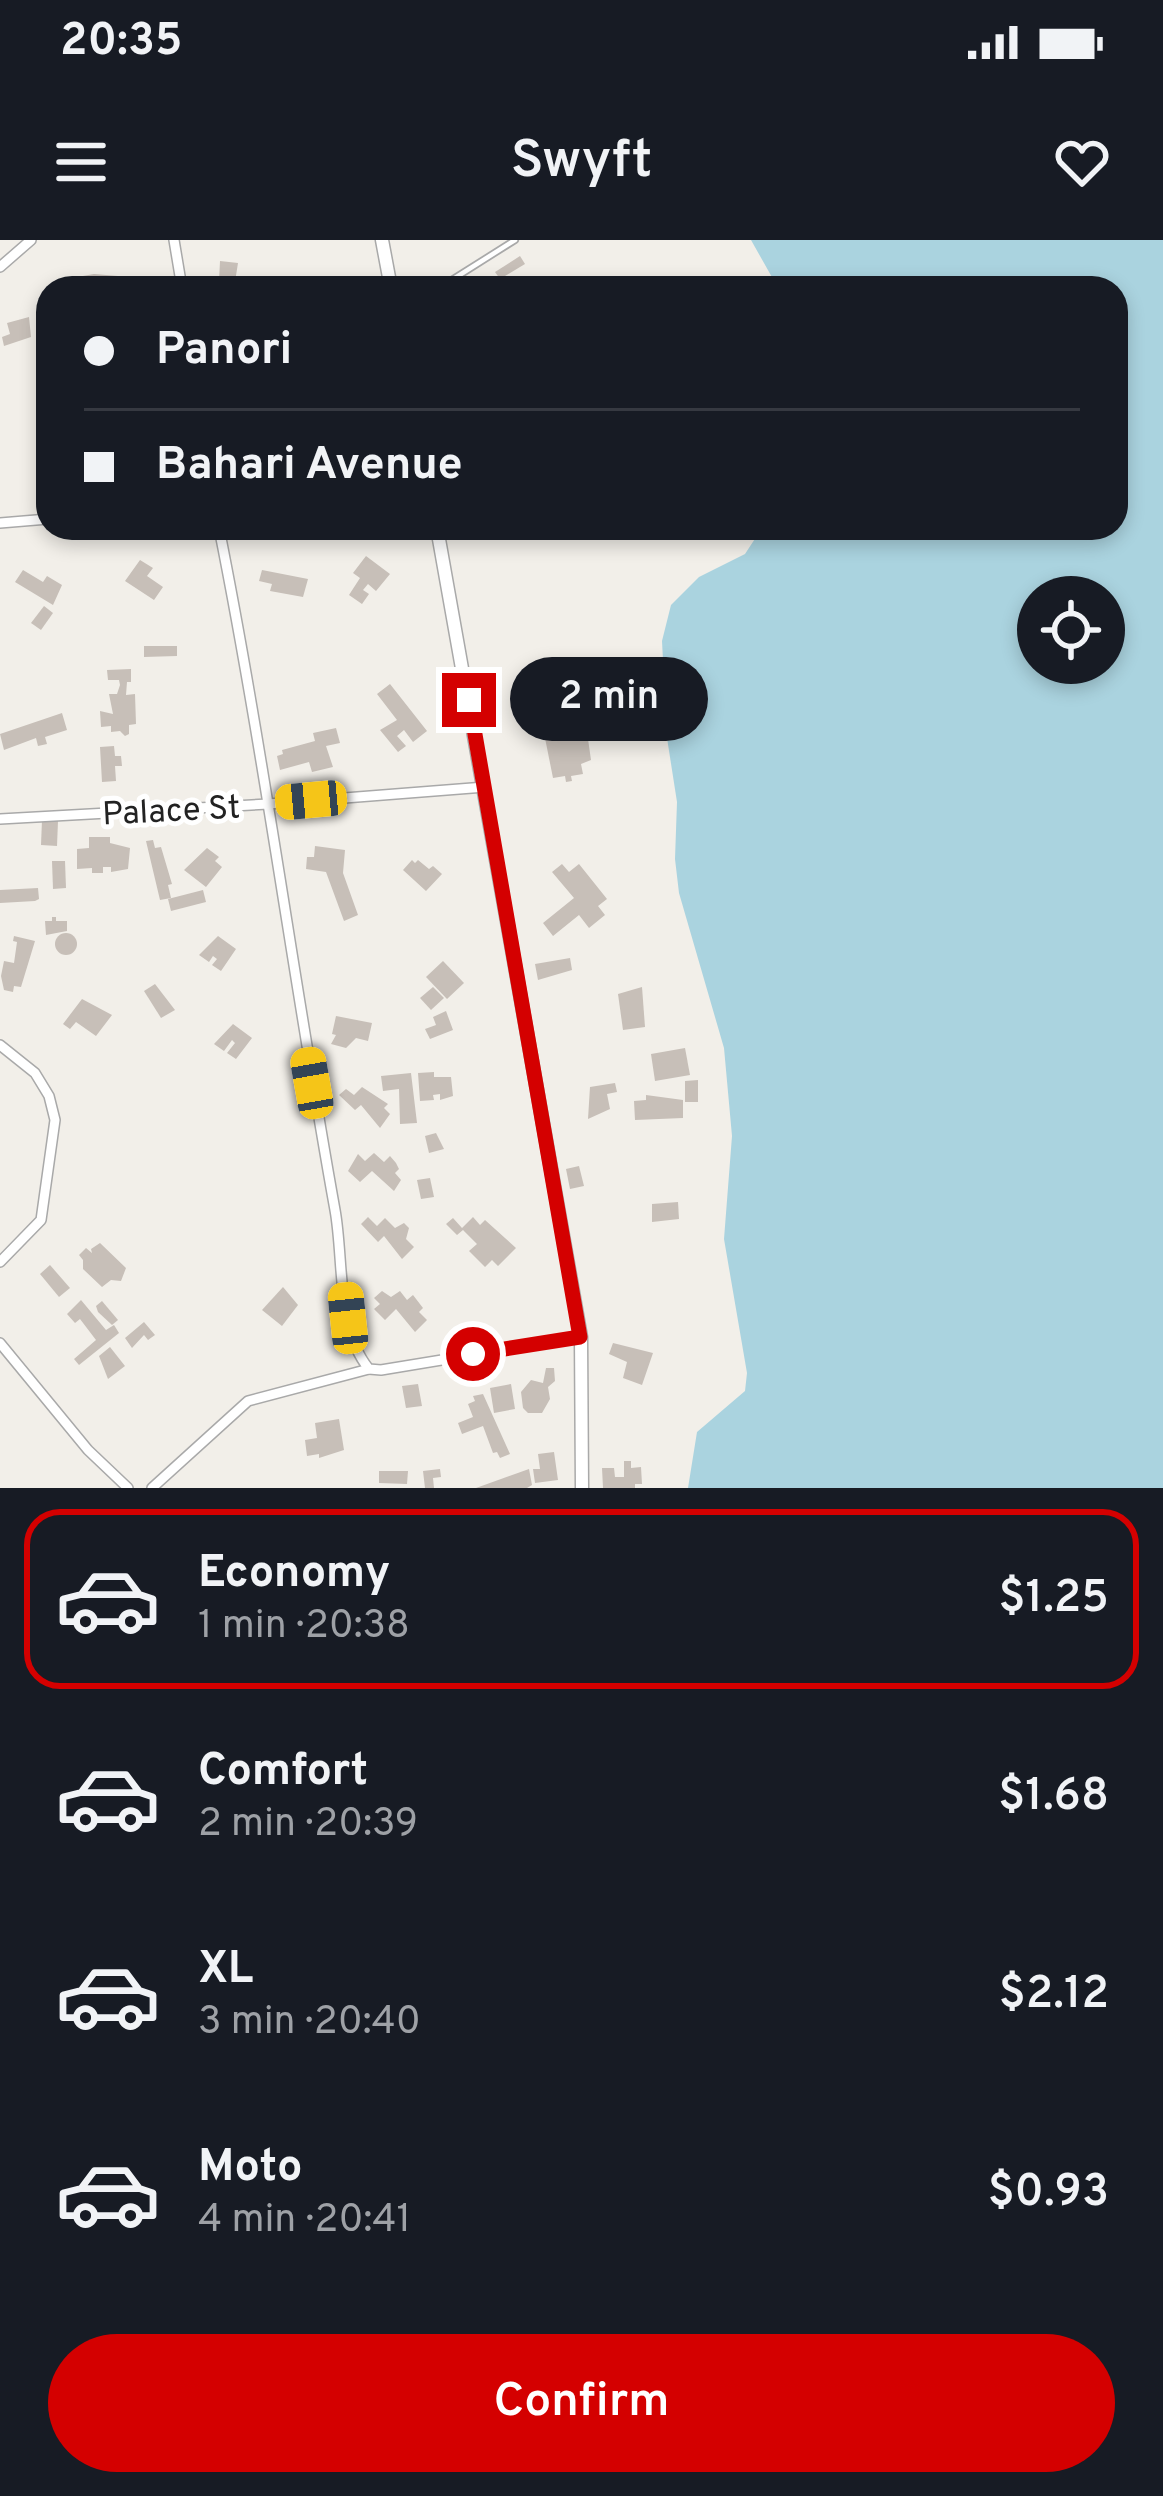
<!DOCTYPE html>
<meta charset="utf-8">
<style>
body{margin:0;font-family:Overpass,sans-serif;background:#242831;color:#f1f3f6;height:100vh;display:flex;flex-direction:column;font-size:45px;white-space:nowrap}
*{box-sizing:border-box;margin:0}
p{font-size:39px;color:#9ea1a6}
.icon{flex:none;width:66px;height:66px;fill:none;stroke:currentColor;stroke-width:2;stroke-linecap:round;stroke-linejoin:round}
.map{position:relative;height:1248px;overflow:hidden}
.sheet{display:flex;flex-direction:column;background:#171b24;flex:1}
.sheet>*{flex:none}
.banner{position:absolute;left:36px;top:36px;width:1092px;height:264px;border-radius:36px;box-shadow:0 6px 18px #0003;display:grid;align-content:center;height:264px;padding:0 48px;background:#171b24}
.fabs{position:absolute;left:1017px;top:336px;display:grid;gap:24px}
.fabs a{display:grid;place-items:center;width:108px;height:108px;border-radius:50%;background:#171b24;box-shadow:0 6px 18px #0003;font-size:60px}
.end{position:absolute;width:54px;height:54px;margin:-27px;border:15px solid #d40000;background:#fff;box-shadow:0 0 0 6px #fff}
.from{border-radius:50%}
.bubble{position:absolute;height:84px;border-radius:42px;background:#171b24;box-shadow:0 6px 18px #0003;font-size:39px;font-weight:600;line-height:84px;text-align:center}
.car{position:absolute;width:36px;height:72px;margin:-36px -18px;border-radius:15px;box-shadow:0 0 9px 3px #0007;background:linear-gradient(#f5c518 24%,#345 0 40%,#f5c518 0 76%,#345 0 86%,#f5c518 0)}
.banner b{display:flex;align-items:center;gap:42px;height:114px;font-size:45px}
.banner b+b{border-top:3px solid #363941}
.banner i{width:30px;height:30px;background:#f1f3f6}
ul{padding:21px 0 0;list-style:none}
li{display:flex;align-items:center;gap:36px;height:180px;margin:0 24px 18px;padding:0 24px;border:6px solid transparent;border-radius:36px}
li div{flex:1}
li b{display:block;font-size:45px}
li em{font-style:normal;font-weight:600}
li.current{border-color:#d40000}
li>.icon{width:108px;height:108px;stroke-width:1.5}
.cta{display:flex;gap:24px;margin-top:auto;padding:24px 48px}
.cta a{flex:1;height:138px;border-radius:72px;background:#d40000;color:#fff;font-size:48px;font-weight:600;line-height:138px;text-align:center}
.status{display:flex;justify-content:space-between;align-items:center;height:84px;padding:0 60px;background:#171b24;direction:ltr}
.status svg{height:33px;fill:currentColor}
header{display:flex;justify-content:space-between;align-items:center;height:156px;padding:0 48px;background:#171b24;font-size:54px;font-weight:600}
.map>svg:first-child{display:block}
</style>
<div class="status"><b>20:35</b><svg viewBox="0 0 49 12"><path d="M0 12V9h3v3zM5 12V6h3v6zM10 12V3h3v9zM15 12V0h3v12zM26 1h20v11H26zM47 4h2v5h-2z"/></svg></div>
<header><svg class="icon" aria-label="menu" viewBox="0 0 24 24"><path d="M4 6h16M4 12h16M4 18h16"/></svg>Swyft<svg class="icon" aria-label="heart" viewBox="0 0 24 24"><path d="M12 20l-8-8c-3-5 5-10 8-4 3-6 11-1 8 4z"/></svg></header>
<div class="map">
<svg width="1163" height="1248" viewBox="0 0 1163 1248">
<rect width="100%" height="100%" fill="#f2efe9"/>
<path fill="#aad3df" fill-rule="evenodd" d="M 751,0 L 1163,0 L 1163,1248 L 688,1248 L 697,1192 L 745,1151 L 747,1133 L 724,999 L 732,896 L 724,808 L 679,653 L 675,619 L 677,562 L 667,498 L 662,401 L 671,365 L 699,337 L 745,314 L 762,288 L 1116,288 L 1116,48 L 773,48 L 773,39 ZM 1038,357 L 1104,357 L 1104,423 L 1038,423 Z"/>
<g fill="#c7bfb8">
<polygon points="520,16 525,24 500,39 495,32"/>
<polygon points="220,21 238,23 234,48 211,48 212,41 219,42"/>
<polygon points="94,34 118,36 124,39 124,48 71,48 71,40 77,40 77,37"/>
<polygon points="29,77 31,97 4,106 2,97 10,94 7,83"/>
<polygon points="366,316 390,334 376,351 368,344 363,350 369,354 362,364 349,355 360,338 353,333"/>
<polygon points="140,320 153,328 147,336 163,347 154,360 125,341"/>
<polygon points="23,330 43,342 47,336 62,345 53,365 15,342"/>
<polygon points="262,330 308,339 303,357 270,351 272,344 259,341"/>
<polygon points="44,366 53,373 41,390 31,383"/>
<polygon points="144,406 177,406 177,416 144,417"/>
<polygon points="131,429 131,442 127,442 126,455 135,454 136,484 129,485 129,494 125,496 120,491 111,492 111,486 101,487 100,471 113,474 109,454 117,454 120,445 119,440 108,440 107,430"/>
<polygon points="390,444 427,491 413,502 404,490 397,496 406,506 398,512 380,490 397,480 377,454"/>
<polygon points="62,473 67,490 45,497 47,504 38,506 36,498 4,510 0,494"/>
<polygon points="573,482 575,501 588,499 591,520 581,524 583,534 571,536 572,541 566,542 565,536 553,538 543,488"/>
<polygon points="336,488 340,503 326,506 333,527 312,532 309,522 280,530 277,516 283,514 282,510 315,501 313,493"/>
<polygon points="114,506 115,516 121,516 122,526 115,526 116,541 102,542 100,507"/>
<polygon points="42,580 58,581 57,606 41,605"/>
<polygon points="89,597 110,597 110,603 130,608 128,629 111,632 111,627 103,627 103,633 92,633 92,628 77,629 77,609 89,608"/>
<polygon points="153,600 155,608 161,607 172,644 168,645 171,658 160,660 146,601"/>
<polygon points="315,606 345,610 343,633 358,675 344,681 326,632 306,629 307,617 314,617"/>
<polygon points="207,608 219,617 215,621 222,627 206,647 184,630"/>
<polygon points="412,620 415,623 418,620 429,629 433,626 442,634 426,651 403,630"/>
<polygon points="52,621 65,621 66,648 53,649"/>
<polygon points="562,624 569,632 579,624 607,659 598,666 605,675 589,688 579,675 553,696 543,683 574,658 552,632"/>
<polygon points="38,648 39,659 35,661 0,663 0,650"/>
<polygon points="203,650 206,662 171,671 168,659"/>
<polygon points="52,677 56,677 56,681 67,681 67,691 46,695 45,681 52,681"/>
<circle cx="66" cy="704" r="11"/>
<polygon points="14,696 35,701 21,747 14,746 13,752 4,750 1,736 4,721 14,723 17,702 13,701"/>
<polygon points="218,696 236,709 221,731 212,725 217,719 213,716 209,722 199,715"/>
<polygon points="570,718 572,730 538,740 535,724"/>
<polygon points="443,721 464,743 447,759 426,737"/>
<polygon points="155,744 175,770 161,778 144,751"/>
<polygon points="433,747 444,758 431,770 420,758"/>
<polygon points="642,747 645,787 623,790 618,754"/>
<polygon points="82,759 112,775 96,796 76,782 70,789 63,784"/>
<polygon points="446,771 453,790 430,799 425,789 436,785 433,777"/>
<polygon points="336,776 372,783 368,801 356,798 346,808 331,804 336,795 332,794"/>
<polygon points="233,784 252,798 236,819 227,813 235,803 232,800 224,811 214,804"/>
<polygon points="685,808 690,835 655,841 651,814"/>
<polygon points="434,832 434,837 451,837 453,856 440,860 440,854 433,855 434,860 420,861 418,833"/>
<polygon points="411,833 417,883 400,884 399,849 383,851 381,836"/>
<polygon points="698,840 698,862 685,862 685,841"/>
<polygon points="615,843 617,852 607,854 610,869 588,879 590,847"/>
<polygon points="362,847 388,864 384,868 390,874 380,888 361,865 355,870 339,855 346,849 354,855"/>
<polygon points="646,855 683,860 683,878 635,880 634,861 646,860"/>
<polygon points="436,893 444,909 429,913 425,896"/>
<polygon points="374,913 384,922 390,916 396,923 399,929 395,933 401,940 394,951 372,931 360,942 348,931 358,914 365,921"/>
<polygon points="579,926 584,946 570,949 566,929"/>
<polygon points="430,938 434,957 421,959 417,940"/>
<polygon points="678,962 679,979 652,982 652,964"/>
<polygon points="368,977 377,986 385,978 395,988 404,983 409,988 406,999 414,1007 402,1019 384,996 378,1002 361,984"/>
<polygon points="473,977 480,985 485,980 516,1008 498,1026 492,1020 485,1027 469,1011 477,1004 463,990 457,995 446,984 453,978 462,988"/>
<polygon points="100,1003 126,1028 121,1041 111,1040 102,1047 83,1029 83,1020 79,1015 86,1008 92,1013 91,1009"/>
<polygon points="50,1025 70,1048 59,1057 40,1034"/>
<polygon points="283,1047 298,1065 282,1086 262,1070"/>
<polygon points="382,1051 391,1057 400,1051 407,1060 413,1055 423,1068 419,1072 427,1080 415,1092 396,1069 385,1080 374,1069 380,1064 374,1058"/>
<polygon points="81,1060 106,1090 114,1085 119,1093 79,1125 74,1119 96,1100 80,1079 75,1083 67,1074"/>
<polygon points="102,1061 118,1080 112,1085 98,1072 96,1066"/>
<polygon points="144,1082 155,1095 148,1100 144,1095 132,1108 125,1098"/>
<polygon points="613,1103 653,1113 642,1145 623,1138 627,1122 609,1114"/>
<polygon points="110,1107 125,1126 108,1139 99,1116"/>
<polygon points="546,1128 554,1128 555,1141 548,1147 550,1159 542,1173 528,1173 523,1168 521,1152 531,1140 543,1143"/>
<polygon points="418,1144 422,1166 406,1168 402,1146"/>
<polygon points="511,1144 515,1169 494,1173 490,1148"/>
<polygon points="483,1154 510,1214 500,1218 497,1212 493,1213 483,1186 462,1194 458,1183 473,1177 468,1164 475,1161 473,1156"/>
<polygon points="339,1179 344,1210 319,1218 319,1214 307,1216 305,1200 317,1198 315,1183"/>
<polygon points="554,1212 558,1240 535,1243 533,1229 540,1229 538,1214"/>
<polygon points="624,1221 631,1221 631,1228 641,1227 642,1244 635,1244 635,1248 603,1248 602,1228 614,1228 615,1237 624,1237"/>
<polygon points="440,1229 441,1237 433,1238 434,1248 425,1248 423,1231"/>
<polygon points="529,1229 532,1245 527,1248 476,1248"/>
<polygon points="379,1231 408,1231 407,1244 379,1243"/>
</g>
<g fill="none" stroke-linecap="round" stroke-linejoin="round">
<defs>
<polyline id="service" points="439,48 515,0"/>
<g id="minor">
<polyline points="174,0 182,48"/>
<polyline points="0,27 31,0"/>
<polyline points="0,283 48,279"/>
<path d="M 219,288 C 264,514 294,743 335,970 C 344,1019 336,1089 369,1129 L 381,1130 L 581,1097"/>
<polyline points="0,579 268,564 485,547"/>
<polyline points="0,805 35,833 49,856 55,880 41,980 0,1022"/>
<polyline points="0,1103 88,1210 128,1248"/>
<polyline points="152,1248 248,1161 369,1129"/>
</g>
<g id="tertiary">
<polyline points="382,0 391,48"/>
<polyline points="437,288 581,1097 582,1248"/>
</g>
</defs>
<use href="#service" stroke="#a9a9a9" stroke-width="8"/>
<use href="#minor" stroke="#a9a9a9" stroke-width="12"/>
<use href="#tertiary" stroke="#a9a9a9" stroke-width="15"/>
<use href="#service" stroke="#fff" stroke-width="4.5"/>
<use href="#minor" stroke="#fff" stroke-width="9"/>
<use href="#tertiary" stroke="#fff" stroke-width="12"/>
</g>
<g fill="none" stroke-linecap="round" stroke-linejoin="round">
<polyline stroke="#d40000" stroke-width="15" points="469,460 580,1097 473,1114"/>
</g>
<g text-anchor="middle" stroke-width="10" stroke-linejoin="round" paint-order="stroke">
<g font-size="33" fill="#222" stroke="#fff">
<text transform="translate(171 569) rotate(-3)" y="12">Palace St</text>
</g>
</g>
</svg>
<div class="fabs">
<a><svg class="icon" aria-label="locate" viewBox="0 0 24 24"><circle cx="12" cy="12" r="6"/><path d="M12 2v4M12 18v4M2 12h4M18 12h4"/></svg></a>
</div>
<i class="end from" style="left:473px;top:1114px"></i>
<i class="end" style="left:469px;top:460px"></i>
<div class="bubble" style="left:510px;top:417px;width:198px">2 min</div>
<i class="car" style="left:311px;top:560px;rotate:265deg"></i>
<i class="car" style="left:312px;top:843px;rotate:350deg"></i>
<i class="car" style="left:348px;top:1078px;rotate:354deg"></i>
<div class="banner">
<b><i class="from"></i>Panori</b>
<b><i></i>Bahari Avenue</b>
</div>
</div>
<section class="sheet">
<ul>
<li class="current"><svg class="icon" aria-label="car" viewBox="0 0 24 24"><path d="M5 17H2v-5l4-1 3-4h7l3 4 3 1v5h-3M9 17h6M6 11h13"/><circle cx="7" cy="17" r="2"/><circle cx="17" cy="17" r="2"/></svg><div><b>Economy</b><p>1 min · 20:38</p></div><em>$1.25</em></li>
<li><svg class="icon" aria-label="car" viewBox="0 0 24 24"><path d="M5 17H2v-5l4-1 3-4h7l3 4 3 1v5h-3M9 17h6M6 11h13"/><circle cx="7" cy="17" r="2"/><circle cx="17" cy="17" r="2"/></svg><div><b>Comfort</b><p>2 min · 20:39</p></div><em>$1.68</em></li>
<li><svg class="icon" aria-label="car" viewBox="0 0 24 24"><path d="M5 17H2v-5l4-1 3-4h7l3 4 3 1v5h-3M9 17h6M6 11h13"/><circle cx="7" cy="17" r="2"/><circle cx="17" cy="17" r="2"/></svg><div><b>XL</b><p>3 min · 20:40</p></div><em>$2.12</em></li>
<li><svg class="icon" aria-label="car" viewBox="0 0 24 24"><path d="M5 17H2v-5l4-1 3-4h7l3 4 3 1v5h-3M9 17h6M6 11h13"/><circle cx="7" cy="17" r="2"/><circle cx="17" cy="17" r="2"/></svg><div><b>Moto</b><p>4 min · 20:41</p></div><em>$0.93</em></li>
</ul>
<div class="cta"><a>Confirm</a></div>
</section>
